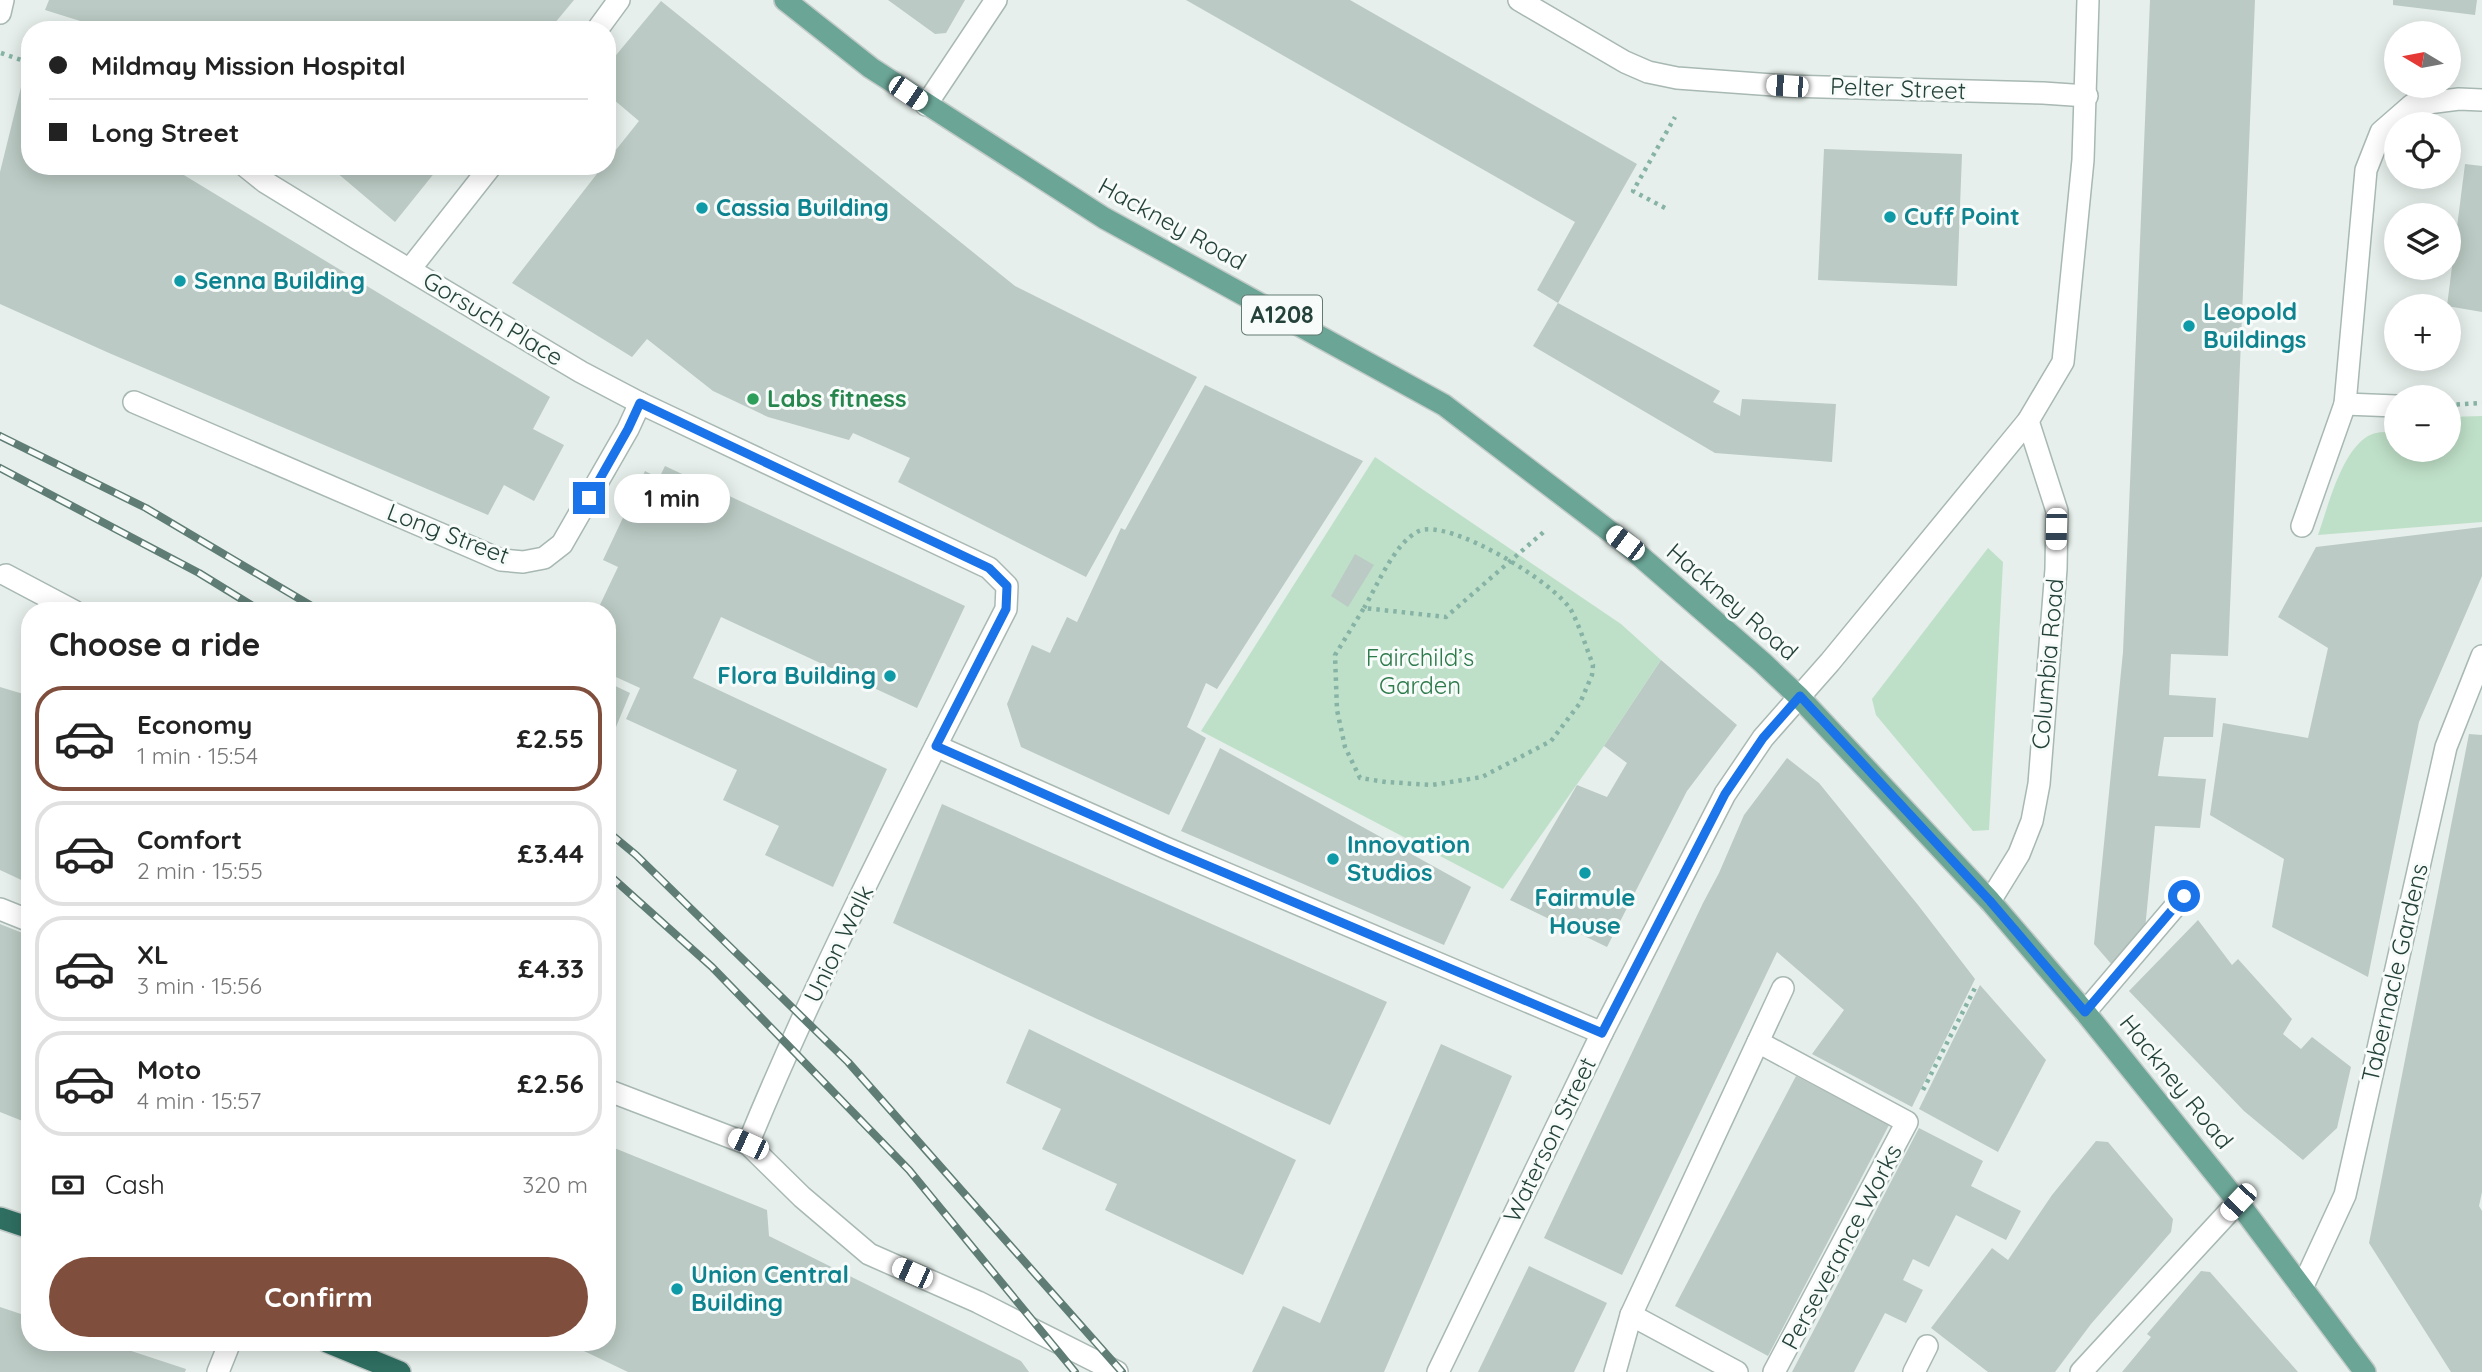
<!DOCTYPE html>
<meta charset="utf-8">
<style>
body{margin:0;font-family:Quicksand,sans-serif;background:#f2f2f2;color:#222;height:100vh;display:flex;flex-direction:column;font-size:26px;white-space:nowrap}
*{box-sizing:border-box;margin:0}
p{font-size:23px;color:#767676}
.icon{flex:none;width:38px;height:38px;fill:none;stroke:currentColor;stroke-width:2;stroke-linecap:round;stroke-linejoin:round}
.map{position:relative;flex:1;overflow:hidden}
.panel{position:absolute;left:21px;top:602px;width:595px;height:749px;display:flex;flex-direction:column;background:#fff;border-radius:28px;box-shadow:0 4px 18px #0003}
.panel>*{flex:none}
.hud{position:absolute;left:21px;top:21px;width:595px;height:154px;border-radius:28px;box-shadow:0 4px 18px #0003;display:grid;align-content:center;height:154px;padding:0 28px;background:#fff}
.needle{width:46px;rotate:280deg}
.controls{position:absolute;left:2384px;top:21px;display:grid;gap:14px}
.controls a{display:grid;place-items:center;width:77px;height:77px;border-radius:50%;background:#fff;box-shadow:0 4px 18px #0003;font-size:35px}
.end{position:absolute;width:32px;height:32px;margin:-16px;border:9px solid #1a73e8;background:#fff;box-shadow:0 0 0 4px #fff}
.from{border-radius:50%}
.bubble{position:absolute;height:49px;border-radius:24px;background:#fff;box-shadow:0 4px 18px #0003;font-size:23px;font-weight:800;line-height:49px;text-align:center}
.car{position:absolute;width:21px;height:42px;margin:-21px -10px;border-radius:9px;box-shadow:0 0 5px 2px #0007;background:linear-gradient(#fff 24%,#345 0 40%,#fff 0 76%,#345 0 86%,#fff 0)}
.hud b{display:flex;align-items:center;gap:24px;height:66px;font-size:26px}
.hud b+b{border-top:2px solid #e0e0e0}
.hud i{width:18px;height:18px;background:#222}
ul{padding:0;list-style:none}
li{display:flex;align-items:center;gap:21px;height:105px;margin:0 14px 10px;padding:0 14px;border:4px solid #e0e0e0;border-radius:28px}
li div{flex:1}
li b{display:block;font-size:26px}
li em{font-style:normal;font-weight:800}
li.active{border-color:#804e3d}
li>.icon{width:63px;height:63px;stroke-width:1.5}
h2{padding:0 28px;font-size:32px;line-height:84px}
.pay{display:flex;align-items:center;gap:18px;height:77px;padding:0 28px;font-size:26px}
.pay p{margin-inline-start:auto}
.action{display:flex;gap:14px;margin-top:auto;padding:14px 28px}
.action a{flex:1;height:80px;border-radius:42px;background:#804e3d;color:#fff;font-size:28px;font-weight:800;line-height:80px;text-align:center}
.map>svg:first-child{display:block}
</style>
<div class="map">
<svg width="2482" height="1372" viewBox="0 0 2482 1372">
<rect width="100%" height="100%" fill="#e6efeb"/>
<g fill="#bfe0c8">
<path d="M 2482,416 L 2482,522 L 2318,535 C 2328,507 2341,452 2368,436 C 2376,431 2387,432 2396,432 L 2396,450 L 2448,450 L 2448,417 Z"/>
<polygon points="1375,457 1621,624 1661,660 1604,746 1503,889 1201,731"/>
<polygon points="1988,548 2003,562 1989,830 1973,831 1876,715 1872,699"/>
</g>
<g fill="#bbcac4">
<polygon points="49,0 574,0 549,30 109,30 45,10"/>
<polygon points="888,0 965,0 946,33 935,34"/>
<polygon points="1186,0 1350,0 1637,164 1558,303 1537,290 1575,222"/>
<polygon points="2150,0 2255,0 2228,656 2171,654 2169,695 2216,698 2213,737 2164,737 2158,776 2206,779 2200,828 2155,826 2145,929 2113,966 2094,944 2123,652"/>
<polygon points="2393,0 2477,0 2475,15 2393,5"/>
<polygon points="661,1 1015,286 1197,377 1086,577 898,482 910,458 853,433 849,440 768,417 713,391 647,339 632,357 512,283 603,166 607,166 607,161 639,121 607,94 607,66"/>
<polygon points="23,79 30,83 30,166 169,166 550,397 533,429 564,445 534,501 504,485 488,515 109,353 0,304 0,172"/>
<polygon points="1824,149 1962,154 1957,286 1818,280"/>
<polygon points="2465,164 2482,166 2482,312 2447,306"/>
<polygon points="329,166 440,166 395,222"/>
<polygon points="1558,303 1720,391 1713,402 1740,416 1742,399 1836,404 1832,462 1715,453 1533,346"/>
<polygon points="1205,385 1363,461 1217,689 1206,683 1187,727 1206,738 1169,815 1021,747 1007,704 1032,645 1050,653 1067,617 1077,622 1121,528 1125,530"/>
<polygon points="665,466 965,606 917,708 721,617 693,678 887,769 833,887 765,855 779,826 723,800 737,770 626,719 640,688 607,673 607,611 597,611 618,567 603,560 645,471 659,478"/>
<polygon points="2482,527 2482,576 2419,722 2368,977 2272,927 2284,859 2210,815 2223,723 2308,738 2328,648 2278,617 2316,547"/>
<polygon points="1355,554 1374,565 1348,607 1331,596"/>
<polygon points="1661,660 1737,725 1687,791 1607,947 1510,900 1577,785 1607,797 1627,763 1604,746"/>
<polygon points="607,682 630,693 607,749"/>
<polygon points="0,687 30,696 30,884 0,870"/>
<polygon points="2469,734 2482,735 2482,1192 2479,1206 2482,1211 2482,1372 2451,1372 2369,1243"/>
<polygon points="1220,748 1471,887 1444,945 1181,831"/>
<polygon points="1787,758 1819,783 1918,905 1975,979 1912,1107 1812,1054 1844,1010 1777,952 1622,1275 1544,1238 1703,903 1719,873 1744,815"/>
<polygon points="942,804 1387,1002 1330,1125 1095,1018 893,923"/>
<polygon points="2198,920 2232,965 2238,959 2292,1019 2283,1034 2301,1049 2312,1037 2351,1067 2337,1128 2303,1160 2244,1111 2129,991"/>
<polygon points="0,924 30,936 30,1124 0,1112"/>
<polygon points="1980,985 2046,1060 1998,1152 1919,1109"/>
<polygon points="1029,1029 1296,1160 1243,1275 1105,1210 1117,1184 1042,1149 1061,1109 1006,1083"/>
<polygon points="1441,1044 1512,1076 1384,1372 1252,1372 1283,1306 1320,1323"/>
<polygon points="1796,1076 1889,1125 1768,1356 1675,1306"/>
<polygon points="1919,1128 1983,1161 1971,1186 2021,1211 2006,1240 1956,1215 1929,1267 1913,1259 1903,1280 1923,1290 1906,1323 1885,1313 1854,1372 1792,1372"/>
<polygon points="2096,1141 2108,1142 2173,1219 2171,1232 2091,1324 2055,1372 1988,1372 1931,1328 1992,1248 2008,1260 2052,1195"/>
<polygon points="607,1145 767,1210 769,1236 1021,1361 1029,1372 628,1372 565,1342 607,1342"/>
<polygon points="1529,1266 1607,1303 1574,1372 1478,1372"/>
<polygon points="2201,1271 2210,1272 2298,1372 2122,1372 2151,1337 2147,1334"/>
<polygon points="0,1307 30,1317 30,1342 104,1342 186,1369 185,1372 0,1372"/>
</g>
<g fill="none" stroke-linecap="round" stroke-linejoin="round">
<defs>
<g id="minor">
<polyline points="1519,0 1625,62 1648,72 1677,78 1787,86 2043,93 2087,96"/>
<polyline points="0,13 3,0"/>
<polyline points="597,30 619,0"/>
<polyline points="926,105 996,0"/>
<path d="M 245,166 L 265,182 L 358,239 L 581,372 L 640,403 L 989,568 L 1007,586 L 1006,609 C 916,785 823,961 748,1144"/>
<polyline points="410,269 491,166"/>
<polyline points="134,402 501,560 523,562 544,558 562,544 628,429 640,403"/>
<polyline points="2396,406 2345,404 2366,170 2381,132 2412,105 2459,99 2482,100"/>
<polyline points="2302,526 2345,404"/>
<polyline points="6,575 74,611"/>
<polyline points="936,746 1166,848 1602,1033"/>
<polyline points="1990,901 2019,854 2032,821 2039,784 2056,569 2057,511 2028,421"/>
<polyline points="0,909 30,921"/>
<polyline points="2085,1012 2184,896"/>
<polyline points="1758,1042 1907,1122 1774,1372"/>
<polyline points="607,1090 748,1144 802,1197 869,1254 978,1302 1117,1372"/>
<polyline points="2302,1288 2345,1195 2446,747 2482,656"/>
<polyline points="1631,1315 1737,1372"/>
<polyline points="218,1372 230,1342"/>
<polyline points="1438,1372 1602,1033 1725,794 1763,738 1830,662 2028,421 2063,362 2083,160 2088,0"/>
<polyline points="1615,1372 1631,1315 1783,988"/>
<polyline points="1914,1372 1927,1346"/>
<polyline points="2081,1372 2238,1202"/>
</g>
<polyline id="major" points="785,0 871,68 1104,218 1444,405 1625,543 1762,662 1799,697 1990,901 2085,1012 2238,1202 2365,1372"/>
<g id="highway">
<polyline points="0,1218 30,1228"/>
<polyline points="327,1342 400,1372"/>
</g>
</defs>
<use href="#minor" stroke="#a8b8b2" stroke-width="24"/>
<use href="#major" stroke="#c2cac8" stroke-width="24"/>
<use href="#highway" stroke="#c2cac8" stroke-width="24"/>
<g stroke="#86b3a5" stroke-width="4.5" stroke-dasharray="3.5 5" stroke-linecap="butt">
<polyline points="1,53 30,63"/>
<polyline points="1665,208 1633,191 1675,117"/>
<polyline points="2448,405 2482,403"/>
<path d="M 1364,608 C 1377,586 1395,542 1419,531 C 1450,518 1555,583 1571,610 C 1580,627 1586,647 1593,665 L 1592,675 L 1580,703 L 1551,741 L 1482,777 L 1432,785 L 1386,782 L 1360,778 L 1345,747 L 1337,710 L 1335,655 L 1364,608 L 1446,617 L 1547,529"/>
<polyline points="1923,1090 1977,984"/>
</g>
<use href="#minor" stroke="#fff" stroke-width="21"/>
<use href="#major" stroke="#6aa596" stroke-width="21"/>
<use href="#highway" stroke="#2f6f62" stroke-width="21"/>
<defs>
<g id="rail">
<polyline points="0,436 146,508 320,611"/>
<polyline points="0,468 199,573 261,611"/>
<polyline points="607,831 636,855 848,1062 1122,1372"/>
<polyline points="607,873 712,967 909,1170 1075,1372"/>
</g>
</defs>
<use href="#rail" stroke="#5f7d75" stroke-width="8"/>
<use href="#rail" stroke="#f7fbf9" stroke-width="5" stroke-dasharray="16" stroke-linecap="butt"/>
</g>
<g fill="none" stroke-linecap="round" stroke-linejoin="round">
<polyline stroke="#1a73e8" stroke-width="9" points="589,498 628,429 640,403 989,568 1007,586 1006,609 936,746 1166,848 1602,1033 1725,794 1763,738 1800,696 1990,901 2085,1012 2184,896"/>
</g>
<g fill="#0f9aa8" stroke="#f7fbf9" stroke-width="2.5">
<circle cx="702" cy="208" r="7"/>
<circle cx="1890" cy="217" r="7"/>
<circle cx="180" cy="281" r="7"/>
<circle cx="2189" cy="326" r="7"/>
<circle cx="890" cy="676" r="7"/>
<circle cx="1333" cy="859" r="7"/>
<circle cx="1585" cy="873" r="7"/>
<circle cx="677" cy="1289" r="7"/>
</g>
<circle fill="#2e9e5b" stroke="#f7fbf9" stroke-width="2.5" cx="753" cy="399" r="7"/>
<g text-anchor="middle" stroke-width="6" stroke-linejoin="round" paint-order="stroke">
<rect fill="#f7fbf9" stroke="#637a73" stroke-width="2" x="1242" y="295.5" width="80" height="39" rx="5"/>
<g font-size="23" font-weight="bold" fill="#24423a">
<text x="1282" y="323">A1208</text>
</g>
<g font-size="24" fill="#24423a" stroke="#f7fbf9">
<text transform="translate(1898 89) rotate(2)" y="8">Pelter Street</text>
<text transform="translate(1172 224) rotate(29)" y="8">Hackney Road</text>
<text transform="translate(493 319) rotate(31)" y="8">Gorsuch Place</text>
<text transform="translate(448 534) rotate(21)" y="8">Long Street</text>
<text transform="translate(1732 602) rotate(41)" y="8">Hackney Road</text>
<text transform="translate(2048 664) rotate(-85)" y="8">Columbia Road</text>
<text transform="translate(839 944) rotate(-64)" y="8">Union Walk</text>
<text transform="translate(2395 973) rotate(-77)" y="8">Tabernacle Gardens</text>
<text transform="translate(2176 1082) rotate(51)" y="8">Hackney Road</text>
<text transform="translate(1550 1140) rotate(-64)" y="8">Waterson Street</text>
<text transform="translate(1842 1247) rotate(-62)" y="8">Perseverance Works</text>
</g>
<g font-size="24" font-weight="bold" fill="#0d838f" stroke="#f7fbf9" text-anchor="start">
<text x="716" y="216">Cassia Building</text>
<text x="1904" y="225">Cuff Point</text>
<text x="194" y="289">Senna Building</text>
<text x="2203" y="320">Leopold<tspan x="2203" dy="28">Buildings</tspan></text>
<text x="876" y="684" text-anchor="end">Flora Building</text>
<text x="1347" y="853">Innovation<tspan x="1347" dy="28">Studios</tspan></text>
<text x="1585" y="906" text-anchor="middle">Fairmule<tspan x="1585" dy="28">House</tspan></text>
<text x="691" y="1283">Union Central<tspan x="691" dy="28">Building</tspan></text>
</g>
<g font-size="24" font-weight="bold" fill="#27864d" stroke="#f7fbf9" text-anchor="start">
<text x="767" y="407">Labs fitness</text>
</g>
<g font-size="24" fill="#2d7a4b" stroke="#f7fbf9">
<text x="1420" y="666">Fairchild’s<tspan x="1420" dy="28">Garden</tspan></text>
</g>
</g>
</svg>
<div class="controls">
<a><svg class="needle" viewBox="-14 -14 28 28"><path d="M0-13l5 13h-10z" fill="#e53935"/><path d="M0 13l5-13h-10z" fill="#767676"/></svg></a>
<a><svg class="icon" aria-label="locate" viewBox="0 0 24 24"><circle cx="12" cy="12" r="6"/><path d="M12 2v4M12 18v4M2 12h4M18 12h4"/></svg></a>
<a><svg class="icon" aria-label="layers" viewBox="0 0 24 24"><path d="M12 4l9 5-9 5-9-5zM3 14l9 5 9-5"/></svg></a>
<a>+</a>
<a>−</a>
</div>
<i class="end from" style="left:2184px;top:896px"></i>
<i class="end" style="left:589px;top:498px"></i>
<div class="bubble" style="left:614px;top:474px;width:116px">1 min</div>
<i class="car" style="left:1787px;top:86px;rotate:274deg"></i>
<i class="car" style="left:908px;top:93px;rotate:124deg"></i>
<i class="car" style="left:2056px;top:529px;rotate:181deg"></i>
<i class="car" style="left:1625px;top:543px;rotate:307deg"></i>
<i class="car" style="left:748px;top:1144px;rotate:295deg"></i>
<i class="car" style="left:2238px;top:1202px;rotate:223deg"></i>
<i class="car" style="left:912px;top:1273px;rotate:294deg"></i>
<div class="hud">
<b><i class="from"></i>Mildmay Mission Hospital</b>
<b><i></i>Long Street</b>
</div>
<section class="panel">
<h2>Choose a ride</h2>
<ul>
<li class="active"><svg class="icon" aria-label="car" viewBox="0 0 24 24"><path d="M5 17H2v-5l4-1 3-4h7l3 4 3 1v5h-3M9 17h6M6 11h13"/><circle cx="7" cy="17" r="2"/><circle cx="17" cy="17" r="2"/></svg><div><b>Economy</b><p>1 min · 15:54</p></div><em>£2.55</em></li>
<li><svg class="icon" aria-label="car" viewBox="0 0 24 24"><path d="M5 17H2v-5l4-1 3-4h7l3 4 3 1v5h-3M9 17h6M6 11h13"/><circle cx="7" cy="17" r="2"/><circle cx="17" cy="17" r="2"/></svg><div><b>Comfort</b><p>2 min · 15:55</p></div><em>£3.44</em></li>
<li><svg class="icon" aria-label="car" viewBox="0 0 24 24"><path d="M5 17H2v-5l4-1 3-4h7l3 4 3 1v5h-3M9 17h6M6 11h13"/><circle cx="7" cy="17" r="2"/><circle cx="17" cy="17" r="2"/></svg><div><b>XL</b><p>3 min · 15:56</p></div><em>£4.33</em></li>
<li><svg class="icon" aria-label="car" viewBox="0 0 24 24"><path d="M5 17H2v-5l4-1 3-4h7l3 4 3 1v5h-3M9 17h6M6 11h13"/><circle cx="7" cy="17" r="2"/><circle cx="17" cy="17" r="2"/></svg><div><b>Moto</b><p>4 min · 15:57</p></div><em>£2.56</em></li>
</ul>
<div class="pay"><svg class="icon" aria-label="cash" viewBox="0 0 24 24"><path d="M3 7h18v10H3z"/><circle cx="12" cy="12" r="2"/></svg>Cash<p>320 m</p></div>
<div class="action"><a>Confirm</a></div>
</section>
</div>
